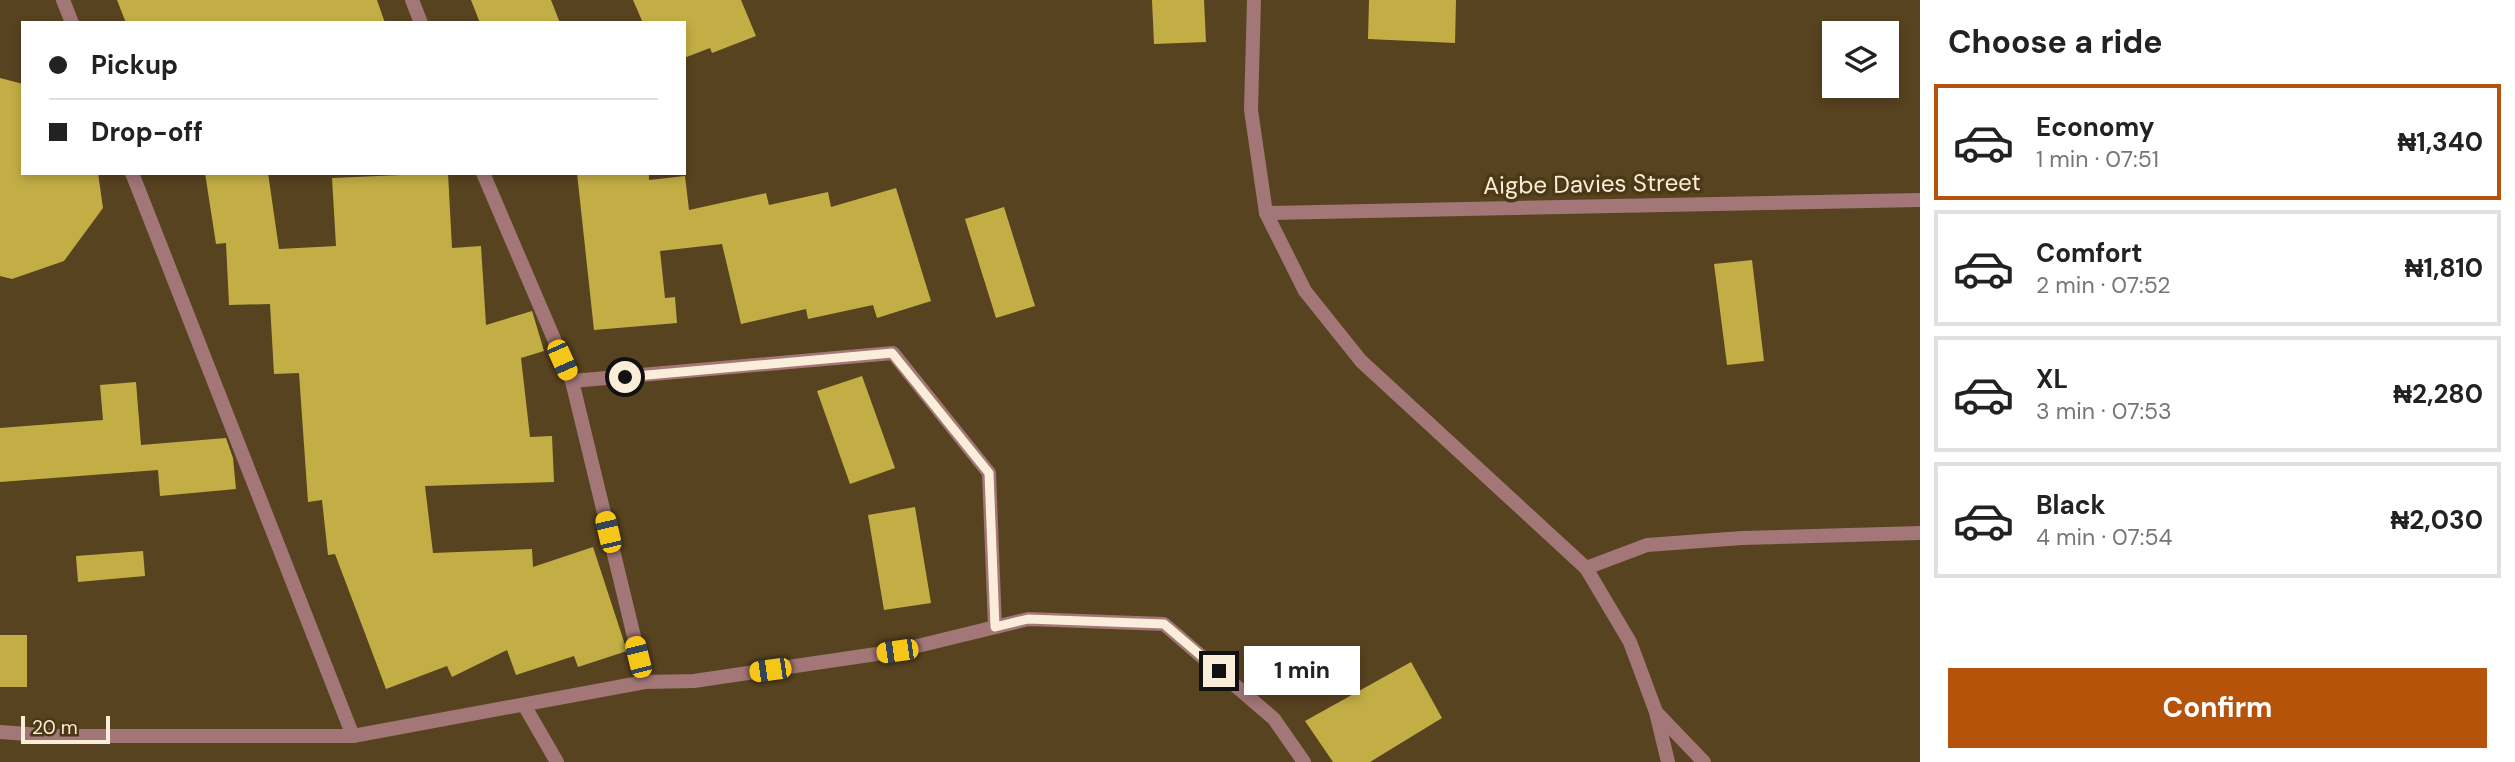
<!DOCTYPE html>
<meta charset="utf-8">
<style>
body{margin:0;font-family:"DM Sans",sans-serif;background:#f2f2f2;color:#222;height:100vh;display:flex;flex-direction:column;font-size:26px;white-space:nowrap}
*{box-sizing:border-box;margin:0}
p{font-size:23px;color:#767676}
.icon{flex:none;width:38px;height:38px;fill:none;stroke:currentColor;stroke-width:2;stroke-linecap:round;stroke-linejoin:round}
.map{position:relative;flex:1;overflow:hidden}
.panel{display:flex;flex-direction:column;background:#fff;width:595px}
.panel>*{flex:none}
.top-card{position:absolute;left:21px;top:21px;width:665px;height:154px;border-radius:0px;box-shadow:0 4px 10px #0003;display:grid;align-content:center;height:154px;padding:0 28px;background:#fff}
.controls{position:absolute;left:1822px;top:21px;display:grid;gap:14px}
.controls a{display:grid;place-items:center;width:77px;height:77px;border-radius:0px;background:#fff;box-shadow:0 4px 10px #0003;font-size:35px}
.scale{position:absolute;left:21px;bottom:18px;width:89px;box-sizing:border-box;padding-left:7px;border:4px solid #faedd9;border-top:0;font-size:19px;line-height:24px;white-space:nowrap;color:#faedd9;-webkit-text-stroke:5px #4d3815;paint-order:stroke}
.end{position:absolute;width:32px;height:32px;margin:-16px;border:9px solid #faedd9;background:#111;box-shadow:0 0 0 4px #111}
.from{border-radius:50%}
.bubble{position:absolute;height:49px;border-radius:0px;background:#fff;box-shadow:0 4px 10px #0003;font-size:23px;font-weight:700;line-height:49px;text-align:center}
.car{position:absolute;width:21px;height:42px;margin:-21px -10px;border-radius:9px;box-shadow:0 0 5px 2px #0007;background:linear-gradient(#f5c518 24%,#345 0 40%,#f5c518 0 76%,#345 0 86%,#f5c518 0)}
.top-card b{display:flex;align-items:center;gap:24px;height:66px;font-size:26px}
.top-card b+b{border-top:2px solid #e0e0e0}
.top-card i{width:18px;height:18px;background:#222}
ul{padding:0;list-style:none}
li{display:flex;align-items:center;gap:21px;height:116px;margin:0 14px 10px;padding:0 14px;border:4px solid #e0e0e0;border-radius:0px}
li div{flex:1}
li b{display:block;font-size:26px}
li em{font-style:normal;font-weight:700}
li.on{border-color:#b45309}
li>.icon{width:63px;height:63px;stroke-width:1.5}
h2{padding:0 28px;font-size:32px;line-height:84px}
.cta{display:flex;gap:14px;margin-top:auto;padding:14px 28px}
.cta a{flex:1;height:80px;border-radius:0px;background:#b45309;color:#fff;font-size:28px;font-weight:700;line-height:80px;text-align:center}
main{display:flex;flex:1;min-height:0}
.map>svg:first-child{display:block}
</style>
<main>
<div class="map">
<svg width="1920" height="762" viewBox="0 0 1920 762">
<rect width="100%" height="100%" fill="#584320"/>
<g fill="#c3ae45">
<polygon points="117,0 377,0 385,23 126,23"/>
<polygon points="471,0 551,0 560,23 480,23"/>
<polygon points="633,0 741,0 756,36 712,53 710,48 684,58 684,23 643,23"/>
<polygon points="1152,0 1204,0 1206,42 1154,44"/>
<polygon points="1369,0 1456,0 1455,43 1368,39"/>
<polygon points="0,78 23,84 23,173 98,173 103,208 64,261 12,279 0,276"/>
<polygon points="205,173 268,173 279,249 336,246 332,178 448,173 452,248 481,246 486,325 532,311 533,314 544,351 521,358 530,437 552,436 554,482 425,486 433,553 532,549 533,567 593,547 627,651 578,667 574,656 516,675 507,650 452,677 447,666 386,689 335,554 328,555 322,500 308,502 299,373 274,374 270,304 229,305 226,243 216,244"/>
<polygon points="577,173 649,173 649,180 685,176 689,210 766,193 769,205 828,192 831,207 896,188 931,301 877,318 873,305 808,319 806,309 741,324 722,244 660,251 665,298 675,297 677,323 594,330"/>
<polygon points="1004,207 1035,306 996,318 965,219"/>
<polygon points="1752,260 1764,361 1727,365 1714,264"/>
<polygon points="862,376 895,468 850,484 817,391"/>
<polygon points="136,382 141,445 226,438 233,458 236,489 160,496 158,470 0,482 0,428 103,420 100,385"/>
<polygon points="915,507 931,603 884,610 868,515"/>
<polygon points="143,551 145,576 78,582 76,556"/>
<rect x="0" y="635" width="27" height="52"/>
<polygon points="1411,662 1442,718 1370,762 1333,762 1305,721"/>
</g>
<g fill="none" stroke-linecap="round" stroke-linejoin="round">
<g stroke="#a37677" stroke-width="14">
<polyline points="63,0 72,23"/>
<polyline points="412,0 421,23"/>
<polyline points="1254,0 1251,110 1266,213 1305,291 1361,361 1586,568 1630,642 1656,712 1668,762"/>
<polyline points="132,173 353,736"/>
<polyline points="483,173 572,381 645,682"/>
<polyline points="1266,213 1920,200"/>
<polyline points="572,381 893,353 989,473 995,627"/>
<polyline points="1586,568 1647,545 1742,538 1920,533"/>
<polyline points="524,705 557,762"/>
<polyline points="1657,713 1704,762"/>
<polyline points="0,732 54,736 353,736 645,682 694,681 897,651 1028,619 1164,624 1274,719 1304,762"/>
</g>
</g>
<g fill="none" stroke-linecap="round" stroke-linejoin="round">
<polyline stroke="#faedd9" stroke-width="9" points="625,377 892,353 989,473 995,627 1028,619 1164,624 1219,671"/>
</g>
<g text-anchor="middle" stroke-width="7" stroke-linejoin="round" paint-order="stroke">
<g font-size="24" fill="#faedd9" stroke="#4d3815">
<text transform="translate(1592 184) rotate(-1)" y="8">Aigbe Davies Street</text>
</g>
</g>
</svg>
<div class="controls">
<a><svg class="icon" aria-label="layers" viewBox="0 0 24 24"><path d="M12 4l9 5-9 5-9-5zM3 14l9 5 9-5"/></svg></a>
</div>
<div class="scale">20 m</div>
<i class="end from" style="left:625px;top:377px"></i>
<i class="end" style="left:1219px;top:671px"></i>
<div class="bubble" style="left:1244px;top:646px;width:116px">1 min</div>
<i class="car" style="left:562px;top:360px;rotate:156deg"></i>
<i class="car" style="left:608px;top:532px;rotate:347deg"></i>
<i class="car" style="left:897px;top:651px;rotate:262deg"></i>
<i class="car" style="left:638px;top:657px;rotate:346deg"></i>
<i class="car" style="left:770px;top:670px;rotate:262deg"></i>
<div class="top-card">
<b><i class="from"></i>Pickup</b>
<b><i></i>Drop-off</b>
</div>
</div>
<section class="panel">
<h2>Choose a ride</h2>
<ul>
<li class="on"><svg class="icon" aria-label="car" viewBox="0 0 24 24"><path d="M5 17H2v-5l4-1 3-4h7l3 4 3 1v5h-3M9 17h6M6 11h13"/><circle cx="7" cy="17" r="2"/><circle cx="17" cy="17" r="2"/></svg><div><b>Economy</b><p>1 min · 07:51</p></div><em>₦1,340</em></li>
<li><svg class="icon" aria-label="car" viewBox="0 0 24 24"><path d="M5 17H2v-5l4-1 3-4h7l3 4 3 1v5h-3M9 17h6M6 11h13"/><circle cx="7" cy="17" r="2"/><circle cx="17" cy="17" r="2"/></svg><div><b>Comfort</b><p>2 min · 07:52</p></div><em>₦1,810</em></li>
<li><svg class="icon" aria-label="car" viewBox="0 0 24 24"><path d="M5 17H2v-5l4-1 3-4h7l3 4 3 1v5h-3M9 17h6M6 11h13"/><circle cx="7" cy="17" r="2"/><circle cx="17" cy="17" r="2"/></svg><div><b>XL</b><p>3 min · 07:53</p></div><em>₦2,280</em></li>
<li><svg class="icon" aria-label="car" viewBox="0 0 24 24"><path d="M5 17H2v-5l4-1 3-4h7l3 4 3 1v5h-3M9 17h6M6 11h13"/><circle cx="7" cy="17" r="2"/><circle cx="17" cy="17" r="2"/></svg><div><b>Black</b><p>4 min · 07:54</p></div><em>₦2,030</em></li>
</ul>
<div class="cta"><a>Confirm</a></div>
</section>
</main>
